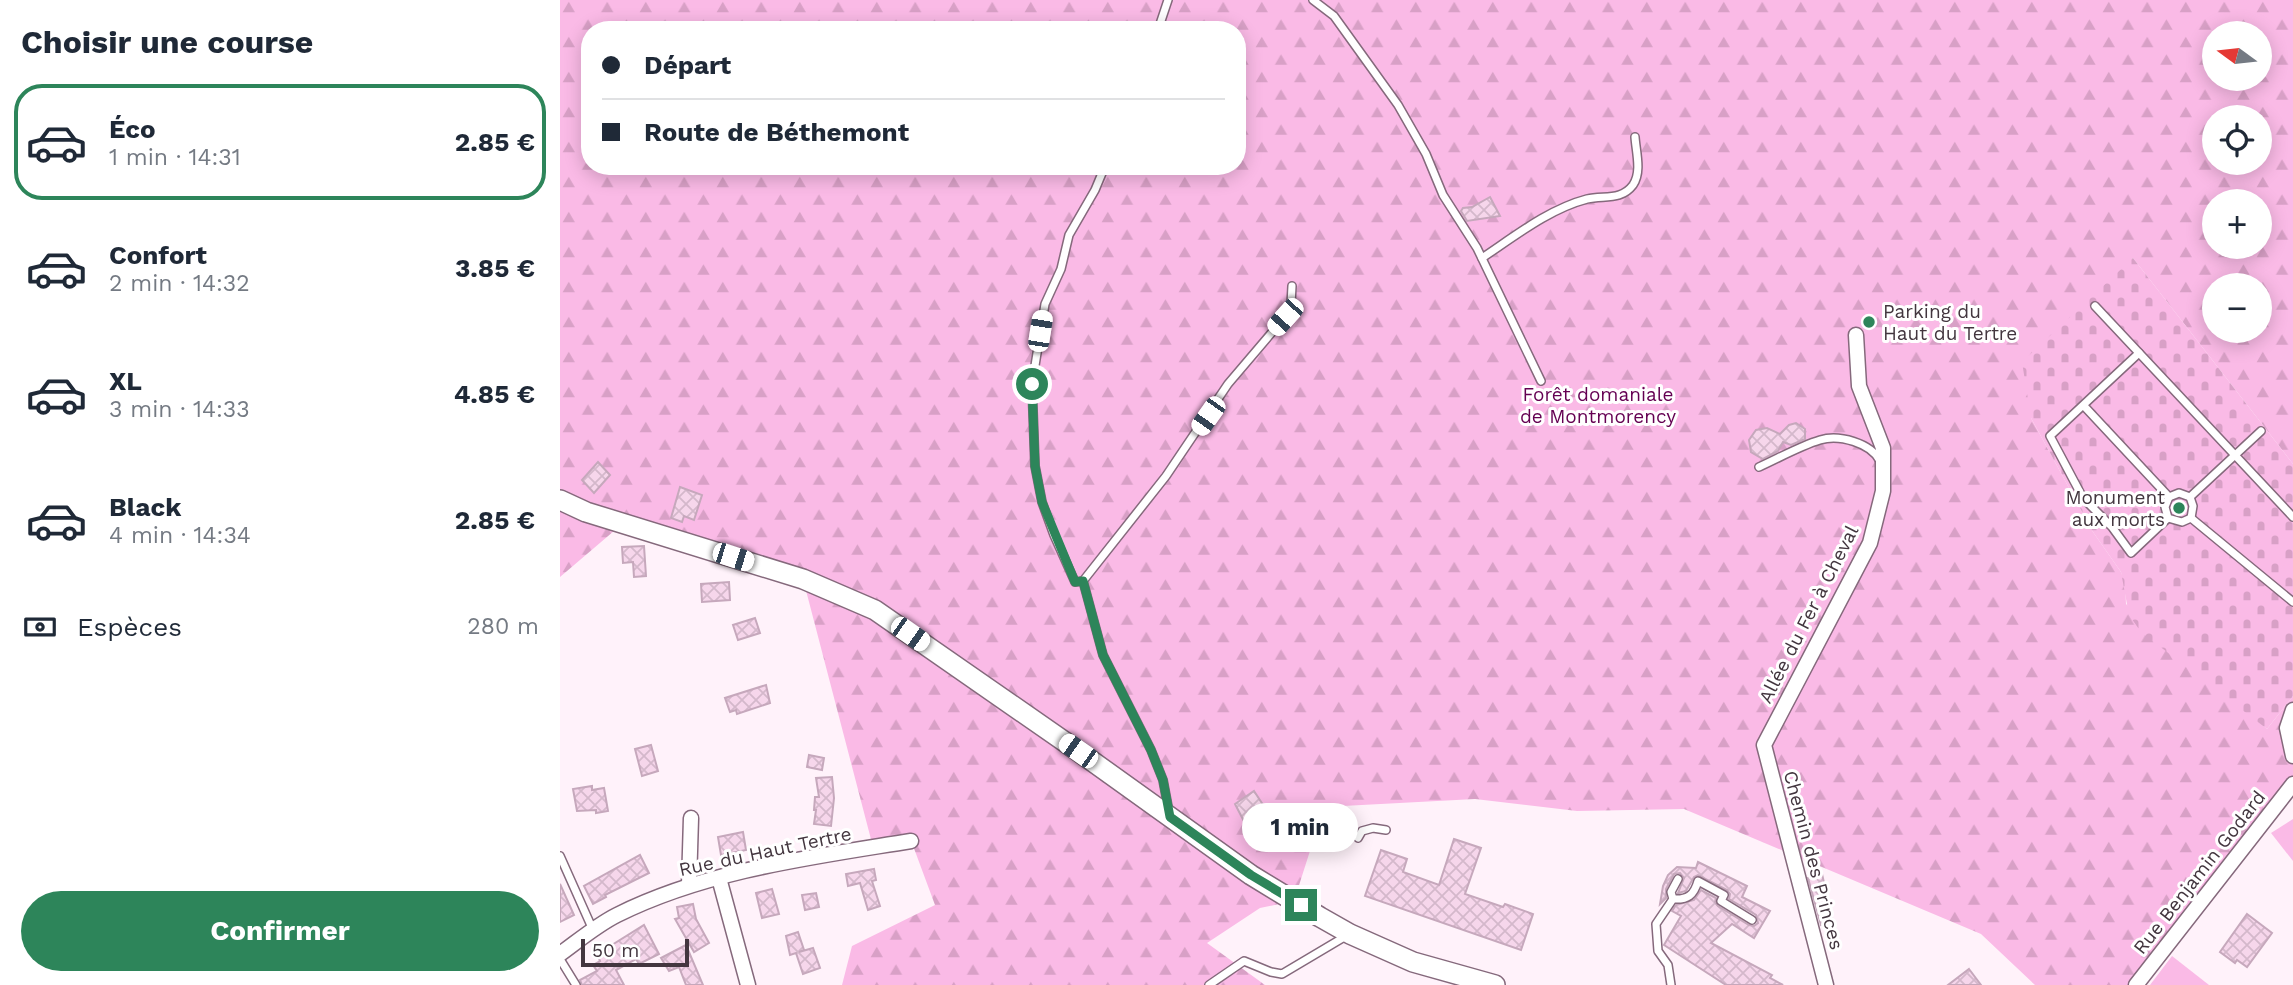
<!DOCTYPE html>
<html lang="fr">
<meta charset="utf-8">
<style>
body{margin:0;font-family:"Work Sans",sans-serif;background:#f6f6f7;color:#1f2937;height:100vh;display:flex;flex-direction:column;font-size:26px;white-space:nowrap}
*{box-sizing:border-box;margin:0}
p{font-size:23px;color:#747a83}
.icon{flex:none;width:38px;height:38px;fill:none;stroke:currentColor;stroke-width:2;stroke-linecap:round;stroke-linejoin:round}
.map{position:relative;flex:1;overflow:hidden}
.sheet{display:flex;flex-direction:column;background:#fff;width:560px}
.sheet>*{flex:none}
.guide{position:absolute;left:21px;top:21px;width:665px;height:154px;border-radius:28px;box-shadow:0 4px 18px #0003;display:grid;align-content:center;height:154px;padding:0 21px;background:#fff}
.needle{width:46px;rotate:285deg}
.buttons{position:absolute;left:1642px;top:21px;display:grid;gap:14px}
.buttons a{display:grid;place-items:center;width:70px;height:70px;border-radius:50%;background:#fff;box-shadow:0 4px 18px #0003;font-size:35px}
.scale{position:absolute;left:21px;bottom:18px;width:108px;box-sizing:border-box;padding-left:7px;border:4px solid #43363f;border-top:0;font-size:19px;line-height:24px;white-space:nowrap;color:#43363f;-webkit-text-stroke:5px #fff;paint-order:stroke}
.end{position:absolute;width:32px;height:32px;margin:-16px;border:9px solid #2d855a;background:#fff;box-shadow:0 0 0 4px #fff}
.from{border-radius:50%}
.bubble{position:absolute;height:49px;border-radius:24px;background:#fff;box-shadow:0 4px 18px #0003;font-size:23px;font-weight:700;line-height:49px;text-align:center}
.car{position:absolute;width:21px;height:42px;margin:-21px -10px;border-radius:9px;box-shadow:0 0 5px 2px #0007;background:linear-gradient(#fff 24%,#345 0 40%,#fff 0 76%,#345 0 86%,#fff 0)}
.guide b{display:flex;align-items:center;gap:24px;height:66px;font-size:26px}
.guide b+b{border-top:2px solid #e0e1e3}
.guide i{width:18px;height:18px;background:#1f2937}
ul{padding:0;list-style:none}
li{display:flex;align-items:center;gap:21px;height:116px;margin:0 14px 10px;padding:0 7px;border:4px solid transparent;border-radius:28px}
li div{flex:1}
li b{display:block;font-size:26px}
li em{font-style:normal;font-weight:700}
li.selected{border-color:#2d855a}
li>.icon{width:63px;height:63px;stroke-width:1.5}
h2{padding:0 21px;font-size:32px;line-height:84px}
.pay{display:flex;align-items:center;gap:18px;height:77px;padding:0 21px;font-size:26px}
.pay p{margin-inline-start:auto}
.primary-button{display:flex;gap:14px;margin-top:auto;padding:14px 21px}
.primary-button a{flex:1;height:80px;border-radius:42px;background:#2d855a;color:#fff;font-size:28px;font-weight:700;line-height:80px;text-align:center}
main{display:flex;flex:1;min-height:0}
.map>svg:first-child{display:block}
</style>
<main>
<section class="sheet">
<h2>Choisir une course</h2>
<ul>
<li class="selected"><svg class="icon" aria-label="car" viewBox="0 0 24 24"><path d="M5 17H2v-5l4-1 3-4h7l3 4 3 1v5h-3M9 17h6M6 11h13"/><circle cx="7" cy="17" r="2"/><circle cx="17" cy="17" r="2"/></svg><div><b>Éco</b><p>1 min · 14:31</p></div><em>2.85 €</em></li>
<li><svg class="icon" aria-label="car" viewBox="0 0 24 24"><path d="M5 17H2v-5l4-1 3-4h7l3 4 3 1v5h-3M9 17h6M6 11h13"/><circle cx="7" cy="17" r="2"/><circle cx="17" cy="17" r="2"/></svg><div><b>Confort</b><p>2 min · 14:32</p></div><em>3.85 €</em></li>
<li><svg class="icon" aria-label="car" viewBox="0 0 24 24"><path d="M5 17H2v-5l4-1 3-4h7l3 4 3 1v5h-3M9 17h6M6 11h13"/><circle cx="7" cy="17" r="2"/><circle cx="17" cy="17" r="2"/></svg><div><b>XL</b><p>3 min · 14:33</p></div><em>4.85 €</em></li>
<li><svg class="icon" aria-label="car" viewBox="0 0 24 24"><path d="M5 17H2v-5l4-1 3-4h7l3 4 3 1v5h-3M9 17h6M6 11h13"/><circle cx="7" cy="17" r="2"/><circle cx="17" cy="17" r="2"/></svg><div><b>Black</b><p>4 min · 14:34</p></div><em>2.85 €</em></li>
</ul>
<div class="pay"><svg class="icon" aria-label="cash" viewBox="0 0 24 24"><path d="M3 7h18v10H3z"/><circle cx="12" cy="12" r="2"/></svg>Espèces<p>280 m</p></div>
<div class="primary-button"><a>Confirmer</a></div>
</section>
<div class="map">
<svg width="1733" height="985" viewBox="0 0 1733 985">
<defs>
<pattern id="forest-firs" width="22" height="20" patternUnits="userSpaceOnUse" patternTransform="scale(1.75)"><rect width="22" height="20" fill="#fabae6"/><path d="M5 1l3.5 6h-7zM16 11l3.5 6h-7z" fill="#d8a0c6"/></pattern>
<pattern id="cemetery-stones" width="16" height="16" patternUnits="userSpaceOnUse" patternTransform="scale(1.75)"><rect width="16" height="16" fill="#fabae6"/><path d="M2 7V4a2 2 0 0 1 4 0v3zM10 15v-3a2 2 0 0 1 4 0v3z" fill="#d8a0c6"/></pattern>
<pattern id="building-cross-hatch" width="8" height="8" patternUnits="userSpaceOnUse" patternTransform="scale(1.75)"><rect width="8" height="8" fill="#f6d6eb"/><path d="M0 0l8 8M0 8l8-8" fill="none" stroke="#d4b8cb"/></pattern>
</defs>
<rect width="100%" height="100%" fill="#fff2fa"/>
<g fill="#fabae6">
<polygon points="1733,819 1733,861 1711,833"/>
<polygon points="1612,956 1649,985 1590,985"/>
</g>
<path fill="url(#forest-firs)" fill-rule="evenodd" d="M 0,0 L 1733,0 L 1733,464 L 1573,258 L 1471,418 L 1533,532 L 1561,572 L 1565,584 L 1566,604 L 1707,729 L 1733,696 L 1733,781 L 1576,985 L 1475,985 L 1421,934 L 1124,809 L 1017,811 L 915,799 L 764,807 L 734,901 L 700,908 L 647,943 L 705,985 L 282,985 L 292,946 L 375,905 L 352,843 L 313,847 L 243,579 L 61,525 L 0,577 ZM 30,30 L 677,30 L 677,166 L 30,166 ZM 1654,33 L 1699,33 L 1699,79 L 1654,79 ZM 1654,117 L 1699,117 L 1699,163 L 1654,163 ZM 1654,201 L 1699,201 L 1699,247 L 1654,247 ZM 1654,285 L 1699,285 L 1699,331 L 1654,331 Z"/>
<polygon fill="url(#cemetery-stones)" points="1573,258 1733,464 1733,696 1707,729 1581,632 1569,615 1561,572 1533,532 1471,418 1462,362"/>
<g fill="url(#building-cross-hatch)" stroke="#c6a8bc" stroke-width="2">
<polygon points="930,197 940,216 907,221 901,211 903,208 912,207"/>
<polygon points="1236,423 1245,429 1245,439 1231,445 1223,442 1218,451 1203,459 1191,452 1189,440 1196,430 1207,428 1220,434 1229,425"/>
<polygon points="38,462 50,475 34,493 22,480"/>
<polygon points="120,487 142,495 134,520 124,516 122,522 111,518"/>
<polygon points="84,546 86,576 74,577 73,562 63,563 62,547"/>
<polygon points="169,582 170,600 142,602 141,584"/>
<polygon points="195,618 200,633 178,640 173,625"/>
<polygon points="206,685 210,703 177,714 176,710 170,712 165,698"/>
<polygon points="91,745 98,771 82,776 75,749"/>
<polygon points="249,755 264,758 262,770 247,767"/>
<polygon points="272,777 274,798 271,826 254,824 256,810 254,810 255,797 259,797 256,778"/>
<polygon points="32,786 32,790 44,788 48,811 36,813 36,810 17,811 13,789"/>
<polygon points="694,791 709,814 687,827 675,804"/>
<polygon points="183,832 186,850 161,855 158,837"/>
<polygon points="894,839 921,848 905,894 943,907 945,904 973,914 961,950 805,896 821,850 847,859 843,872 879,885"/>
<polygon points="80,855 89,873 45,895 46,897 33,904 24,886"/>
<polygon points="1138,862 1187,886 1182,897 1210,911 1194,938 1172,924 1151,943 1212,975 1210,978 1223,985 1166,985 1104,945 1121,916 1112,911 1116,905 1134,900 1141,890 1156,898 1155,902 1158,906 1189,925 1194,926 1198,923 1196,915 1169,899 1170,894 1167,890 1138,875 1134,877 1126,891 1118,893 1124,878 1120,873 1114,874 1106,889 1106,898 1100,904 1103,886 1108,875 1117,867 1136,868"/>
<polygon points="314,869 316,880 312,881 320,906 308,910 300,883 288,886 286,874"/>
<polygon points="1262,874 1273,922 1261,925 1248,878"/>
<polygon points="0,884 14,915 0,922"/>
<polygon points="212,889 219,914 202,918 196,893"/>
<polygon points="256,893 259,907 245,910 242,895"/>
<polygon points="133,904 136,919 149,943 134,952 115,919 119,918 117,907"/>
<polygon points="1687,914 1712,933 1687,967 1677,960 1675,963 1660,952"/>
<polygon points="84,925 99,954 79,964 76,959 56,970 64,985 22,985 20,980 37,971 33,965 40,961 35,950 46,945 47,948"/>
<polygon points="238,932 244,950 239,952 253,948 260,968 243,974 236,953 230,955 226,936"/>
<polygon points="126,945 143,985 126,985 119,967 109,971 101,958"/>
<polygon points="1409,969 1421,985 1388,985"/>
</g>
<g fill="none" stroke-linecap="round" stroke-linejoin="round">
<defs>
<g id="lane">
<polyline points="753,0 774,16 838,105 866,154 883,195 917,248 981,381"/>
<polyline points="598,30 608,0"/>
<polyline points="545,166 535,190 509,235 501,269 485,304 472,384 475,466 482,502 494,535 515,582 523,581 606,476 668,384 725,317 731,304 732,286"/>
<path d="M 922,258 C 955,236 989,209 1027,199 C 1044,195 1061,201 1073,185 C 1082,172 1076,152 1075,137"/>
<polyline points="1535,306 1733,517"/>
<polyline points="1579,353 1490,436 1523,498 1552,527 1571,553 1608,518"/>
<polyline points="1524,406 1609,497 1605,507 1608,518 1622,522 1631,518 1733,602"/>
<path d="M 1199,467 C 1219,458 1240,446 1260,440 C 1279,434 1311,443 1320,461"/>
<polyline points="1609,497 1619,493 1630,497 1633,506 1631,518"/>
<polyline points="1630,497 1701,431"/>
<polyline points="523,581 543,655 591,750 603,780 609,812"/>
<polyline points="798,838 802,831 813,828 826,830"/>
<polyline points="0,856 33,930"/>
<polyline points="1113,899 1111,892 1118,879"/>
<polyline points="0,959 16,985"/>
<polyline points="649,985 684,961 711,972 722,974 786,936"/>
<path d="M 1111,985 L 1108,965 L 1098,951 L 1096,924 L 1113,899 C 1128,900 1134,895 1138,881 L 1164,895 L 1161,901 L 1192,920"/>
</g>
<g id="street">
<polyline points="1733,710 1727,728 1733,756"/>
<polyline points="159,878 188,985"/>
<polyline points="129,884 131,818"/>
<path d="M 0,954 C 18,941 37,925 57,915 C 147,870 253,857 351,841"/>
<polyline points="1266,985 1204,745 1310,543 1323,491 1323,448 1299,386 1296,335"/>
<polyline points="1576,985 1733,784"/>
</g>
<polyline id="secondary" points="0,500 26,512 243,579 315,610 518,751 691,875 760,917 790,934 853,962 935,985"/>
</defs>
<use href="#lane" stroke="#85697c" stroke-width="10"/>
<use href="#street" stroke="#85697c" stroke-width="17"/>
<use href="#secondary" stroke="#85697c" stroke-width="22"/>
<use href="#lane" stroke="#fff" stroke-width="7"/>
<use href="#street" stroke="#fff" stroke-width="14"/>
<use href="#secondary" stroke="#fff" stroke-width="19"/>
</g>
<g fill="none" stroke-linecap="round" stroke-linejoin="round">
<polyline stroke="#2d855a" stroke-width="9" points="472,384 475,466 482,502 515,582 523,581 543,655 591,750 603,780 610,817 691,875 741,905"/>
</g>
<g fill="#2d855a" stroke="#fff" stroke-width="2.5">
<circle cx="1309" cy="322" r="7"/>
<circle cx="1619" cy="508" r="7"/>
</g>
<g text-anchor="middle" stroke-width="6" stroke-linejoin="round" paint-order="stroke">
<g font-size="19" fill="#43363f" stroke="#fff" text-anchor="start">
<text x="1323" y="318">Parking du<tspan x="1323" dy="22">Haut du Tertre</tspan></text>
<text x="1605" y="504" text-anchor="end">Monument<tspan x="1605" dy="22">aux morts</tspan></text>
</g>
<g font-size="19" fill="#640052" stroke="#fff">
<text x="1038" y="401">Forêt domaniale<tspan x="1038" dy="22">de Montmorency</tspan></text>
</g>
<g font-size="19" fill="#43363f" stroke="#fff">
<text transform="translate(1248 614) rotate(-63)" y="7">Allée du Fer à Cheval</text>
<text transform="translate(205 851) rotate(-12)" y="7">Rue du Haut Tertre</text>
<text transform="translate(1254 860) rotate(75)" y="7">Chemin des Princes</text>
<text transform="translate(1639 872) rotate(-52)" y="7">Rue Benjamin Godard</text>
</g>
</g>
</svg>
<div class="buttons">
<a><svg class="needle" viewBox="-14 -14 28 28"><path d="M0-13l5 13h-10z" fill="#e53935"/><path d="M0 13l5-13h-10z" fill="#747a83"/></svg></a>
<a><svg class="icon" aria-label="locate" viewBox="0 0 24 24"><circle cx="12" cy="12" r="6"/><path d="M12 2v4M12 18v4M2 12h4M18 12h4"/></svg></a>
<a>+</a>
<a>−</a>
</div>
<div class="scale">50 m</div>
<i class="end from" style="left:472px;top:384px"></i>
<i class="end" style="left:741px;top:905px"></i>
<div class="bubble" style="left:682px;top:803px;width:116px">1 min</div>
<i class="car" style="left:725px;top:317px;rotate:222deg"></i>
<i class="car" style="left:480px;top:331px;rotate:9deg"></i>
<i class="car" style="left:648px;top:416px;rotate:215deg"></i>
<i class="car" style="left:173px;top:557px;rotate:108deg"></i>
<i class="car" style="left:350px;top:634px;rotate:125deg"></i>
<i class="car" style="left:518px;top:751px;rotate:305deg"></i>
<div class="guide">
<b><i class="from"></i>Départ</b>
<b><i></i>Route de Béthemont</b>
</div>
</div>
</main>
